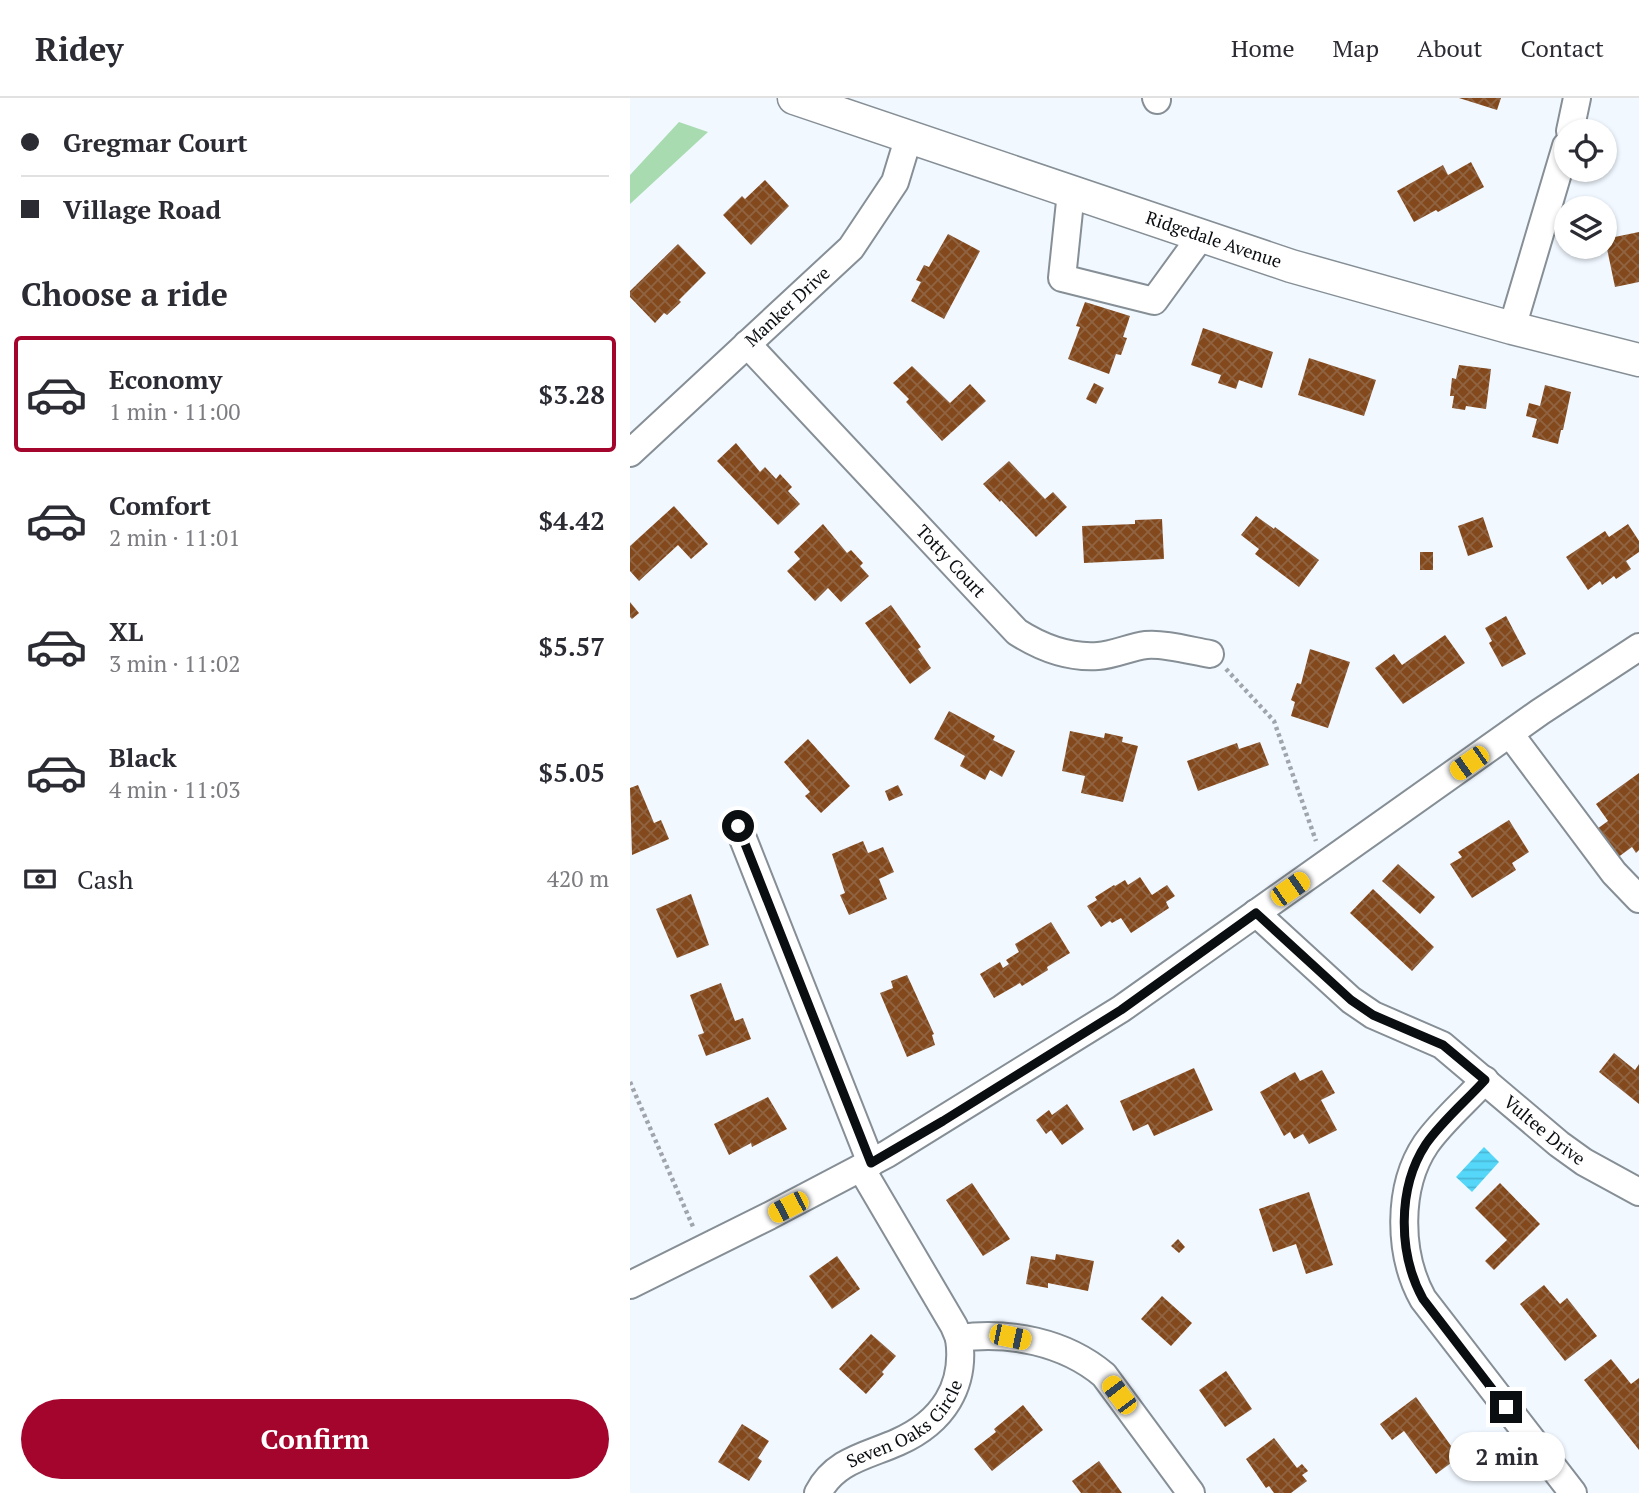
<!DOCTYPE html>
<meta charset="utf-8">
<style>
body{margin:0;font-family:"PT Serif",serif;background:#f2f2f3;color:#2b2b33;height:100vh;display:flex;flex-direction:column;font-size:26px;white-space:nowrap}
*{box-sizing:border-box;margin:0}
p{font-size:23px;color:#7c7c81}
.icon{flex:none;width:38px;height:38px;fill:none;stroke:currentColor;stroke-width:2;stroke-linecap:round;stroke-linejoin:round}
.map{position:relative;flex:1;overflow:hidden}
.drawer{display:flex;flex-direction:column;background:#fff;width:630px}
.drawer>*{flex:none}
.banner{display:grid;align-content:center;height:154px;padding:0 21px;background:#fff}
.fabs{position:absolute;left:924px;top:21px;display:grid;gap:14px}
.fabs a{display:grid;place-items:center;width:63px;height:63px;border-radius:50%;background:#fff;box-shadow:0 2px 5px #0004;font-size:35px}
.end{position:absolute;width:32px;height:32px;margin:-16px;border:9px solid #0b0e11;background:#fff;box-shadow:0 0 0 4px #fff}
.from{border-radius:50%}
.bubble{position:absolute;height:49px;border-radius:24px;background:#fff;box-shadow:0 2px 5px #0004;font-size:23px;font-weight:700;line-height:49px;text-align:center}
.car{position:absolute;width:21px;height:42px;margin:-21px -10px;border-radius:9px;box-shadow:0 0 5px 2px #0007;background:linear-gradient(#f5c518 24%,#345 0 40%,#f5c518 0 76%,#345 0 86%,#f5c518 0)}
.banner b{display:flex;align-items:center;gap:24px;height:66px;font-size:26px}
.banner b+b{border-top:2px solid #e1e1e2}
.banner i{width:18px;height:18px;background:#2b2b33}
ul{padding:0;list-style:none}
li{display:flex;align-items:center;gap:21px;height:116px;margin:0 14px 10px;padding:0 7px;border:4px solid transparent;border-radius:7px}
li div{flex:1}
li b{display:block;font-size:26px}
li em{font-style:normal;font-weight:700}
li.selected{border-color:#a3052c}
li>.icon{width:63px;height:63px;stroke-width:1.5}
h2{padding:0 21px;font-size:32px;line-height:84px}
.pay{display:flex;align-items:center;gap:18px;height:77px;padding:0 21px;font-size:26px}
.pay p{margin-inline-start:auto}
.cta{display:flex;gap:14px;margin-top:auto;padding:14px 21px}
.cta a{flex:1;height:80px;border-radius:42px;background:#a3052c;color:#fff;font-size:28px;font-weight:700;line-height:80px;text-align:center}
header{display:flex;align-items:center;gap:42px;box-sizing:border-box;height:98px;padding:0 35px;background:#fff;border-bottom:2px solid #e1e1e2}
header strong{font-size:33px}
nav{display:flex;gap:38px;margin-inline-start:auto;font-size:24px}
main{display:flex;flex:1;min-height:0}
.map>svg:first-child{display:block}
</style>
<header>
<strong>Ridey</strong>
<nav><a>Home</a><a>Map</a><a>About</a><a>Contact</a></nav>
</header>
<main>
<section class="drawer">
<div class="banner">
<b><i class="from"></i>Gregmar Court</b>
<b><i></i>Village Road</b>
</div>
<h2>Choose a ride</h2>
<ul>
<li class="selected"><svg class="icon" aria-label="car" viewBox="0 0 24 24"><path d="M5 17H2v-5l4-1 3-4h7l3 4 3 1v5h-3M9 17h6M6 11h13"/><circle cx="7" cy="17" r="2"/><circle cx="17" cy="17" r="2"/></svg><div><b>Economy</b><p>1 min · 11:00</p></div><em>$3.28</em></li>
<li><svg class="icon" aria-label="car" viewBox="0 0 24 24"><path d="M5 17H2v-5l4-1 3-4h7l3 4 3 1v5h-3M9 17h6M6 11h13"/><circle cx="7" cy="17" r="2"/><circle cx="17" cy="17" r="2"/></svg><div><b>Comfort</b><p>2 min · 11:01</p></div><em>$4.42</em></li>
<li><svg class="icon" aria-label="car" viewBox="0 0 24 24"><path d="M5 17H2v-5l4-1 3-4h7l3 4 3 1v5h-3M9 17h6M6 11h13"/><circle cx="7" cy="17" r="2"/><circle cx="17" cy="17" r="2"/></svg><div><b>XL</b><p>3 min · 11:02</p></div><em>$5.57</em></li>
<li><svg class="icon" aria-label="car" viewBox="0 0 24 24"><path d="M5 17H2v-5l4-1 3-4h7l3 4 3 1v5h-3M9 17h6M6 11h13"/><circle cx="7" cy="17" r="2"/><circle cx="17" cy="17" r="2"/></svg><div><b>Black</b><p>4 min · 11:03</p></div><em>$5.05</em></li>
</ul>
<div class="pay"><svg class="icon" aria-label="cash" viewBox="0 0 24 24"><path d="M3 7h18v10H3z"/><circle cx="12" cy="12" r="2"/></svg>Cash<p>420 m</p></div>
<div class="cta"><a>Confirm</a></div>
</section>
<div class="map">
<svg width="1009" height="1395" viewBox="0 0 1009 1395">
<defs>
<pattern id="water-rules" width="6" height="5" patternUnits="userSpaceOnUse" patternTransform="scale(1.75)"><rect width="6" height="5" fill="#55d7fa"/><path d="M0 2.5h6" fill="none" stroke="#49b7d5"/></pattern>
<pattern id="building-cross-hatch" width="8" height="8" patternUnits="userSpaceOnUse" patternTransform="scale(1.75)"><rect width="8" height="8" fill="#83491c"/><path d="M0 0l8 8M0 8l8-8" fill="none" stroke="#906443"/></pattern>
</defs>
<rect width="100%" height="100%" fill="#f1f8ff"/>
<polygon fill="#a8dbaf" points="49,24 78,34 0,106 0,77"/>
<polygon fill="url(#water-rules)" points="854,1049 869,1064 842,1094 826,1079"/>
<g fill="url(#building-cross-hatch)">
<polygon points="829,0 871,0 867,12"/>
<polygon points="841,64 854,89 808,114 806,112 784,124 767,93 813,67 818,77"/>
<polygon points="135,82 159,108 121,147 93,117 112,98 115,101"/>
<polygon points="1009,134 1009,184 985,189 975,141"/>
<polygon points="318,136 350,153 314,221 281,203 291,184 286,182 294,167 299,169"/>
<polygon points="48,146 76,175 49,202 51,204 37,217 34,215 25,225 0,199 0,193"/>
<polygon points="455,204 500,218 493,239 497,240 491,257 486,256 479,276 438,261 450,229 446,228"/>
<polygon points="573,230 643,254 632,290 609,282 606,291 588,285 591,277 561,267"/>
<polygon points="679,260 746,282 734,318 668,297"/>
<polygon points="829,267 861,271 856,311 836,308 835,312 822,310 824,298 820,298 822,280 826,281"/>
<polygon points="282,268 320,305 340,286 356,303 312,343 276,304 279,301 263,285"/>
<polygon points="464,285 474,290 466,306 456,301"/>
<polygon points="915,287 941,294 933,332 931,332 928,346 902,339 907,321 896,318 899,305 910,308"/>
<polygon points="106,345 130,374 135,369 146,381 150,376 162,389 158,393 170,406 148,427 87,363"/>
<polygon points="379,363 415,401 423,394 437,409 406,439 371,402 370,404 353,386"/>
<polygon points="44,408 78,446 61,461 48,447 9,483 0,473 0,448"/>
<polygon points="626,418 644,431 645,429 689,462 669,489 625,456 629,451 611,437"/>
<polygon points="853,419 863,449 838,458 828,428"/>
<polygon points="532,421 534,461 454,465 452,428 505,426 505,422"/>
<polygon points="193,426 217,455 221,452 233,465 230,468 239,478 211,504 198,490 185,503 157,473 170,461 164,454"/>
<polygon points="998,426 1009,443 1009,454 996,463 1001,471 986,481 984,478 972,487 970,483 958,492 936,459 975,433 979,439"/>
<rect x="790" y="454" width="13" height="18"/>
<polygon points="0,504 9,515 2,521 0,519"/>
<polygon points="261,507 291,549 288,551 301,570 280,586 235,525"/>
<polygon points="876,518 896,556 872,569 859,545 862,543 855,530"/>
<polygon points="815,537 835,565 773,606 745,570 764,556 772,567"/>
<polygon points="680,551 720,564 698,630 661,618 665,604 661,602 667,585 671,586"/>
<polygon points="319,613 365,638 363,642 385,653 372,679 360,672 355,682 330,668 335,658 304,641"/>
<polygon points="440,633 474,640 475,635 493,639 492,644 508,648 493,704 451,695 455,678 432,673"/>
<polygon points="178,641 220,688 191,715 175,698 180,694 154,664"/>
<polygon points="630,644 639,667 568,693 557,663 607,645 609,651"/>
<polygon points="1009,675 1009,752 1006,755 1002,749 987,760 967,731 978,723 966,706"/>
<polygon points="8,687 24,725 31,722 39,741 2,757 0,690"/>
<polygon points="268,687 273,697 259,703 255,693"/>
<polygon points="879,722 899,754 882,765 886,772 842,800 820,766 832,759 828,754"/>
<polygon points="233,743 238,755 253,749 264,774 249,781 257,801 219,817 210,797 215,795 202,756"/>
<polygon points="768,766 805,799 790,816 752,783"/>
<polygon points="510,779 522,797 537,787 545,798 536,804 539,810 501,835 491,820 482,825 480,823 471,829 457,808 467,802 465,799 484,787 485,788 495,782 498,787"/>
<polygon points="743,791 804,849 782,873 720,815"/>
<polygon points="61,796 79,847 47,860 26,811"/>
<polygon points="421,824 440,855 417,869 418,872 392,888 390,885 364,900 350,876 370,864 373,870 379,866 376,862 389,854 385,846"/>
<polygon points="277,877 304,936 302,937 305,947 277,959 250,895 263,890 261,883"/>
<polygon points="91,885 105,923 113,920 121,941 76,958 68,937 74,935 60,897"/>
<polygon points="984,955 1005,972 1009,966 1009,1006 969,974"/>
<polygon points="564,970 583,1012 524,1038 518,1026 503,1033 490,1003"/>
<polygon points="692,972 705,995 691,1002 707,1032 679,1046 673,1036 664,1041 660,1034 654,1038 630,994 665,974 670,983"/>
<polygon points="138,999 157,1031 122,1049 121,1045 99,1057 84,1026"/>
<polygon points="437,1006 454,1031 432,1047 421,1032 416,1036 406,1022 419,1012 422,1017"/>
<polygon points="342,1085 380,1141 353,1158 316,1102"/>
<polygon points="870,1085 910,1126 864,1172 855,1163 877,1142 845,1110"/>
<polygon points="679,1094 703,1167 676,1176 666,1146 643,1154 629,1111"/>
<polygon points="548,1141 555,1149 549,1155 541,1148"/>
<polygon points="426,1156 464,1163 458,1193 418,1185 418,1190 396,1186 401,1158 425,1162"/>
<polygon points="207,1158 230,1191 202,1211 179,1178"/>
<polygon points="914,1187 930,1206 937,1200 967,1238 935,1263 890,1206"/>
<polygon points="532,1198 562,1225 541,1248 511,1221"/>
<polygon points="241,1236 266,1258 252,1274 254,1276 236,1296 209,1271"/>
<polygon points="981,1261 1001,1286 1009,1280 1009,1352 954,1282"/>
<polygon points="596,1273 622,1311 595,1329 569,1292"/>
<polygon points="786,1299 829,1359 806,1376 774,1333 762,1342 750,1326"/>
<polygon points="393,1307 413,1332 362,1373 344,1351 366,1334 364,1331"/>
<polygon points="112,1326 139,1343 128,1360 132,1363 119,1383 88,1364"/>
<polygon points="644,1340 667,1370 672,1366 678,1373 672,1377 677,1383 661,1395 644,1395 639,1388 636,1390 616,1361"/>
<polygon points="469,1363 492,1395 451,1395 442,1383"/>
</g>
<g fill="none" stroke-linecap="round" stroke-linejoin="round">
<defs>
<g id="minor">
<polyline points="526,0 527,2"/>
<polyline points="940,33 947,0"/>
<polyline points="441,94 432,180 524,203 572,137"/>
<polyline points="882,230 936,48"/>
<path id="s1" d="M 117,246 L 387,534 C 412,550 438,560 468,558 C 484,557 500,549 516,547 C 533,545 562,553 580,556"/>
<path id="s2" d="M 0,355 L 221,150 L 265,84 L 279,38"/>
<polyline points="880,636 984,775 1009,801"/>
<polyline points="108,728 241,1065"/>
<path id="s3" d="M 626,815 L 721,902 L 743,917 L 812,947 L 929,1046 L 954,1064 L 1009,1094"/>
<path d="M 855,982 C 836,1003 812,1023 796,1046 C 767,1089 768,1156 793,1201 L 943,1395"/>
<polyline points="231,1070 324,1228 329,1240"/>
<polyline points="0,1187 139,1118 257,1056 491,911 910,614 1009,549"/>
<path id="s4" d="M 188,1395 C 205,1362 237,1358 268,1344 C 313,1324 336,1288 329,1240 C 379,1233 435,1244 474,1277 L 561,1395"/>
</g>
<g id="major">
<path id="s5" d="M 164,0 L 661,168 L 882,230 L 1009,262"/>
</g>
</defs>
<use href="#minor" stroke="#868f96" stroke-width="30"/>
<use href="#major" stroke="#868f96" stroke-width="35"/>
<g stroke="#a0a5ab" stroke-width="4.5" stroke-dasharray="3.5 3.5" stroke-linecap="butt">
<polyline points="596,571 644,623 686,743"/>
<polyline points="0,984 64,1131"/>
</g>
<use href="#minor" stroke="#fff" stroke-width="26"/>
<use href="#major" stroke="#fff" stroke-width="32"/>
</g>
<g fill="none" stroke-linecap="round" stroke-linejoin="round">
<path stroke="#0b0e11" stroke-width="9" d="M 108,728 L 241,1065 L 313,1023 L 491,912 L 626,815 L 721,902 L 743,917 L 813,947 L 855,982 C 836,1003 812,1023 796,1046 C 767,1090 768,1156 793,1201 L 876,1309"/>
</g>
<g text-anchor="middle" stroke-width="7" stroke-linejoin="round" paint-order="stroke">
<g font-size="18" fill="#0b0e11" stroke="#fff">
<text dy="6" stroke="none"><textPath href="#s5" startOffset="443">Ridgedale Avenue</textPath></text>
<text dy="6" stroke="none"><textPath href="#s2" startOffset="215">Manker Drive</textPath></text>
<text dy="6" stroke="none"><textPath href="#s1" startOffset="298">Totty Court</textPath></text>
<text dy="6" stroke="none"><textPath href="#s3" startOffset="364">Vultee Drive</textPath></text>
<text dy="6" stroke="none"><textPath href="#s4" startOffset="114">Seven Oaks Circle</textPath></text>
</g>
</g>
</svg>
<div class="fabs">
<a><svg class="icon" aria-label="locate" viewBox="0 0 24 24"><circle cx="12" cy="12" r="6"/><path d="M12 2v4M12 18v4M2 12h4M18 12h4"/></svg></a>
<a><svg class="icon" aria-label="layers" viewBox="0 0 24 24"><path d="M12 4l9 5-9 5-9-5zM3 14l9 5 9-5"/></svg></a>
</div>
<i class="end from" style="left:108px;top:728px"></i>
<i class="end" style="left:876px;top:1309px"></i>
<div class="bubble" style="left:819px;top:1334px;width:116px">2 min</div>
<i class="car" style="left:839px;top:665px;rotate:235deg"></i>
<i class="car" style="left:660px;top:791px;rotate:55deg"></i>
<i class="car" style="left:158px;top:1109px;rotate:243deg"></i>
<i class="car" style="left:380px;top:1239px;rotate:102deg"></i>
<i class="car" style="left:489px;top:1297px;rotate:323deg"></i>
</div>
</main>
